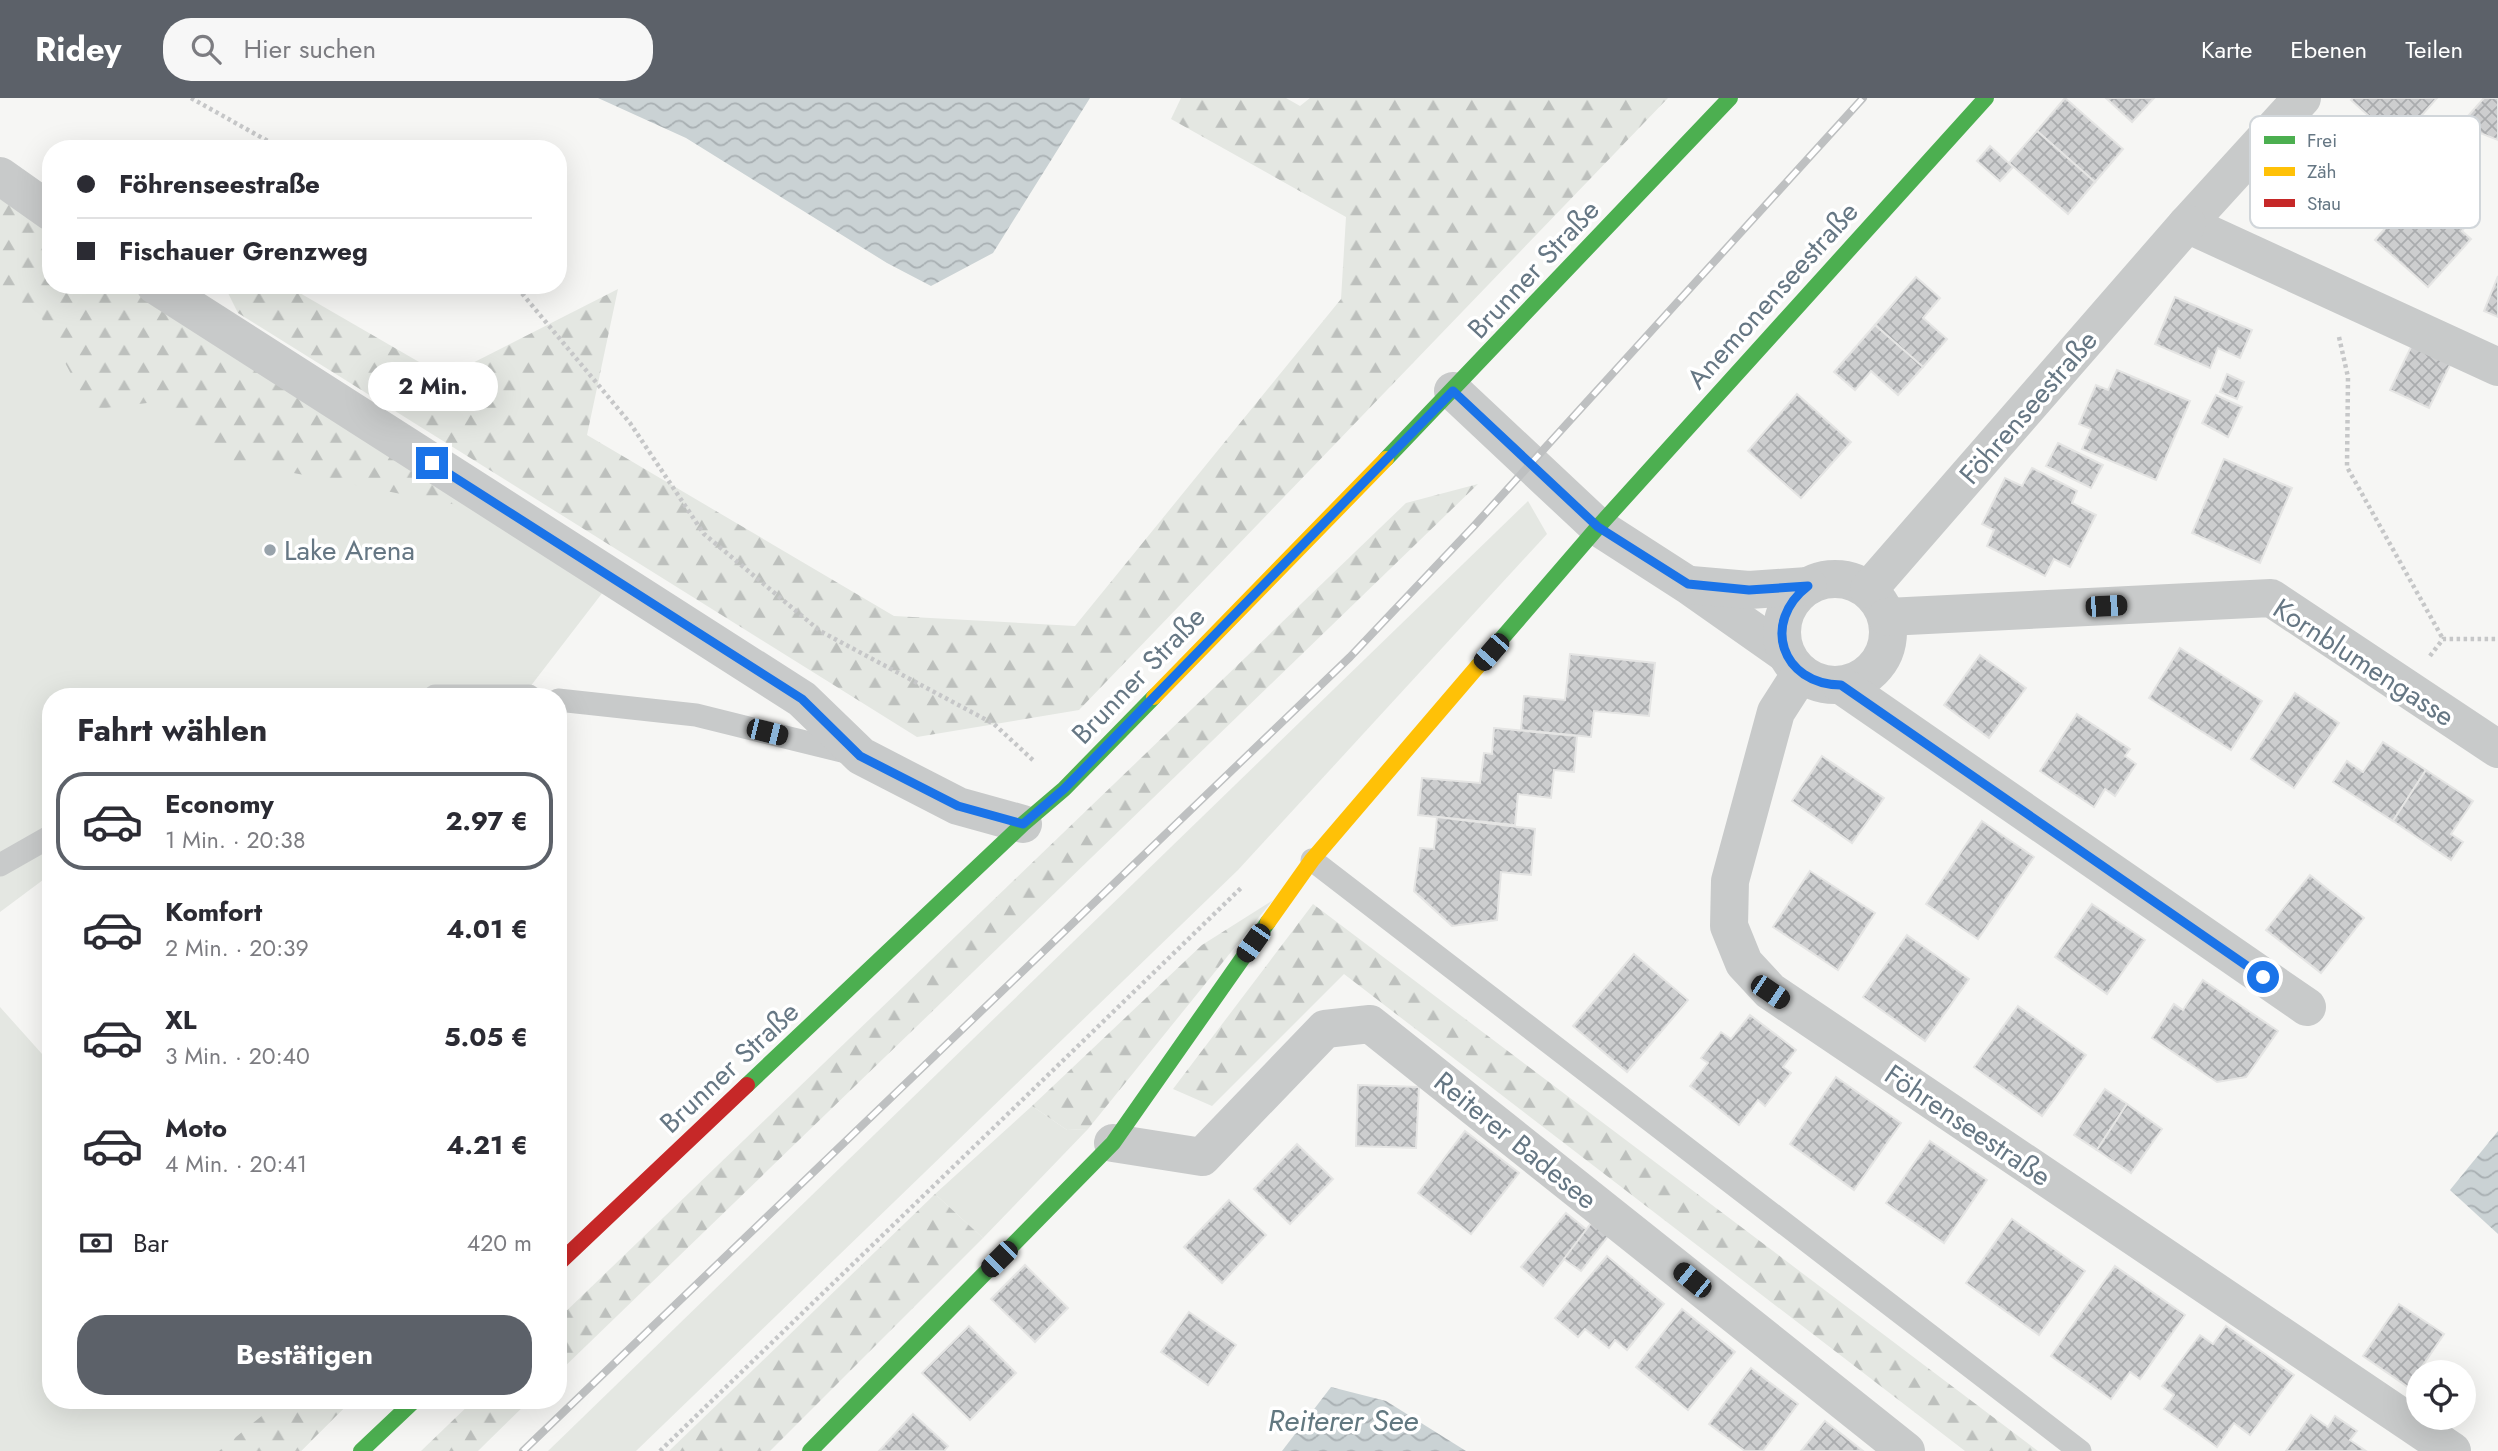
<!DOCTYPE html>
<html lang="de">
<meta charset="utf-8">
<style>
body{margin:0;font-family:Jost,sans-serif;background:#f7f7f7;color:#2b2b33;height:100vh;display:flex;flex-direction:column;font-size:26px;white-space:nowrap}
*{box-sizing:border-box;margin:0}
p{font-size:23px;color:#7c7c81}
.icon{flex:none;width:38px;height:38px;fill:none;stroke:currentColor;stroke-width:2;stroke-linecap:round;stroke-linejoin:round}
.map{position:relative;flex:1;overflow:hidden}
.details{position:absolute;left:42px;top:590px;width:525px;height:721px;display:flex;flex-direction:column;background:#fff;border-radius:28px;box-shadow:0 7px 28px #0002}
.details>*{flex:none}
.banner{position:absolute;left:42px;top:42px;width:525px;height:154px;border-radius:28px;box-shadow:0 7px 28px #0002;display:grid;align-content:center;height:154px;padding:0 35px;background:#fff}
.fabs{position:absolute;left:2406px;top:1262px;display:grid;gap:14px}
.fabs a{display:grid;place-items:center;width:70px;height:70px;border-radius:50%;background:#fff;box-shadow:0 7px 28px #0002;font-size:35px}
.end{position:absolute;width:32px;height:32px;margin:-16px;border:9px solid #1a73e8;background:#fff;box-shadow:0 0 0 4px #fff}
.from{border-radius:50%}
.bubble{position:absolute;height:49px;border-radius:24px;background:#fff;box-shadow:0 7px 28px #0002;font-size:23px;font-weight:700;line-height:49px;text-align:center}
.car{position:absolute;width:21px;height:42px;margin:-21px -10px;border-radius:9px;box-shadow:0 0 5px 2px #0007;background:linear-gradient(#222 24%,#8ab4d8 0 40%,#222 0 76%,#8ab4d8 0 86%,#222 0)}
.banner b{display:flex;align-items:center;gap:24px;height:66px;font-size:26px}
.banner b+b{border-top:2px solid #e1e1e2}
.banner i{width:18px;height:18px;background:#2b2b33}
ul{padding:0;list-style:none}
li{display:flex;align-items:center;gap:21px;height:98px;margin:0 14px 10px;padding:0 21px;border:4px solid transparent;border-radius:28px}
li div{flex:1}
li b{display:block;font-size:26px}
li em{font-style:normal;font-weight:700}
li.current{border-color:#5c6169}
li>.icon{width:63px;height:63px;stroke-width:1.5}
h2{padding:0 35px;font-size:32px;line-height:84px}
.pay{display:flex;align-items:center;gap:18px;height:77px;padding:0 35px;font-size:26px}
.pay p{margin-inline-start:auto}
.cta{display:flex;gap:14px;margin-top:auto;padding:14px 35px}
.cta a{flex:1;height:80px;border-radius:28px;background:#5c6169;color:#fff;font-size:28px;font-weight:700;line-height:80px;text-align:center}
header{display:flex;align-items:center;gap:42px;box-sizing:border-box;height:98px;padding:0 35px;background:#5c6169;color:#fff}
header strong{font-size:33px}
nav{display:flex;gap:38px;margin-inline-start:auto;font-size:24px}
.search{width:490px;height:63px;background:#f7f7f7;display:flex;align-items:center;gap:18px;box-sizing:border-box;padding:0 24px;border-radius:28px;color:#7c7c81;font-size:26px}
.map>svg:first-child{display:block}
</style>
<header>
<strong>Ridey</strong>
<div class="search"><svg class="icon" aria-label="search" viewBox="0 0 24 24"><circle cx="10" cy="10" r="6"/><path d="M15 15l6 6"/></svg>Hier suchen</div>
<nav><a>Karte</a><a>Ebenen</a><a>Teilen</a></nav>
</header>
<div class="map">
<svg width="2498" height="1353" viewBox="0 0 2498 1353">
<defs>
<pattern id="forest-firs" width="22" height="20" patternUnits="userSpaceOnUse" patternTransform="scale(1.75)"><rect width="22" height="20" fill="#e4e7e2"/><path d="M5 1l3.5 6h-7zM16 11l3.5 6h-7z" fill="#bdc0bd"/></pattern>
<pattern id="water-waves" width="16" height="10" patternUnits="userSpaceOnUse" patternTransform="scale(1.75)"><rect width="16" height="10" fill="#cad2d4"/><path d="M0 5q4-4 8 0t8 0" fill="none" stroke="#a8afb2"/></pattern>
<pattern id="building-cross-hatch" width="8" height="8" patternUnits="userSpaceOnUse" patternTransform="scale(1.75)"><rect width="8" height="8" fill="#cdcecf"/><path d="M0 0l8 8M0 8l8-8" fill="none" stroke="#aaacae"/></pattern>
</defs>
<rect width="100%" height="100%" fill="#f6f6f4"/>
<g fill="#e4e7e2">
<polygon points="0,92 51,187 143,187 603,494 523,598 51,598 51,776 0,814"/>
<polygon points="1528,403 1547,436 1238,772 636,1353 548,1353"/>
<polygon points="0,909 51,966 51,1302 349,1302 350,1304 301,1353 0,1353"/>
<polygon points="1032,1008 1067,1032 1088,1031 983,1140 935,1096"/>
</g>
<g fill="url(#forest-firs)">
<polygon points="1181,0 1286,0 1300,8 1310,0 1668,0 1079,612 917,639 238,215 224,187 286,187 445,279 618,191 587,337 894,518 1075,528 1341,201 1346,119 1171,21"/>
<polygon points="0,92 51,125 51,187 143,187 478,411 232,363 155,304 90,312 42,221 0,187"/>
<polygon points="1478,386 558,1275 558,1221 1406,405"/>
<polygon points="1273,802 1088,1031 1067,1032 1032,1008 1202,847"/>
<polygon points="1313,806 2038,1353 1965,1353 1344,876 1212,1008 1173,991"/>
<polygon points="935,1096 983,1140 770,1353 669,1353"/>
<polygon points="281,1302 346,1302 350,1304 301,1353 219,1353"/>
<polygon points="474,1302 530,1302 478,1353 421,1353"/>
</g>
<g fill="url(#water-waves)">
<polygon points="598,0 1090,0 993,155 931,188 887,165 686,40"/>
<polygon points="2498,1033 2498,1136 2450,1092"/>
<polygon points="1331,1289 1386,1303 1466,1353 1282,1353"/>
</g>
<g fill="url(#building-cross-hatch)" stroke="#e5e5e4" stroke-width="2">
<polygon points="2065,0 2123,51 2095,84 2037,33"/>
<polygon points="2106,0 2154,0 2132,24"/>
<polygon points="2353,0 2437,0 2398,44 2351,2"/>
<polygon points="2484,0 2498,0 2498,42 2460,27"/>
<polygon points="2037,33 2095,84 2068,116 2009,65"/>
<polygon points="1990,48 2013,69 2000,83 1977,63"/>
<polygon points="2425,85 2469,124 2462,133 2471,141 2428,189 2375,142"/>
<polygon points="2498,178 2498,219 2484,213"/>
<polygon points="1916,179 1940,200 1923,220 1947,241 1923,269 1875,227"/>
<polygon points="2175,199 2252,232 2240,260 2218,250 2210,270 2155,246"/>
<polygon points="1875,227 1923,269 1898,297 1871,273 1855,292 1834,274"/>
<polygon points="2413,245 2452,263 2429,310 2390,292"/>
<polygon points="2117,272 2190,303 2156,382 2082,351 2091,331 2079,326 2096,287 2108,292"/>
<polygon points="2227,276 2244,284 2237,301 2220,294"/>
<polygon points="1797,296 1851,344 1801,400 1748,353"/>
<polygon points="2216,297 2242,309 2228,339 2202,325"/>
<polygon points="2058,345 2103,367 2091,390 2046,368"/>
<polygon points="2224,361 2292,390 2260,465 2192,435"/>
<polygon points="2032,370 2077,393 2072,405 2096,417 2070,469 2054,461 2045,478 1987,448 1994,432 1982,426 2005,380 2022,388"/>
<polygon points="2180,550 2262,603 2231,652 2149,600"/>
<polygon points="1570,556 1655,565 1649,618 1594,613 1591,639 1521,632 1524,598 1565,602"/>
<polygon points="1980,557 2026,590 1989,640 1944,607"/>
<polygon points="2295,595 2339,625 2294,690 2251,661"/>
<polygon points="2077,616 2130,651 2125,658 2136,666 2115,698 2105,691 2094,709 2040,673"/>
<polygon points="1494,630 1577,638 1574,674 1554,672 1551,700 1518,696 1515,727 1418,717 1422,680 1480,685 1484,655 1492,656"/>
<polygon points="2383,644 2426,672 2393,723 2333,684 2347,663 2363,674"/>
<polygon points="1822,658 1884,700 1852,745 1792,703"/>
<polygon points="2426,672 2473,703 2451,736 2463,744 2451,762 2393,723"/>
<polygon points="1437,719 1535,731 1531,777 1501,774 1497,822 1452,828 1414,793 1420,750 1434,751"/>
<polygon points="1982,723 2034,759 1978,841 1926,806"/>
<polygon points="1810,773 1875,815 1838,872 1773,829"/>
<polygon points="2310,777 2364,820 2321,875 2266,832"/>
<polygon points="2092,806 2145,842 2107,896 2055,859"/>
<polygon points="1907,837 1969,881 1925,943 1863,899"/>
<polygon points="1634,856 1688,902 1627,974 1573,928"/>
<polygon points="2203,882 2278,933 2246,979 2217,984 2152,940 2174,906 2183,912"/>
<polygon points="2018,908 2086,957 2042,1018 1974,969"/>
<polygon points="1750,917 1796,952 1783,969 1791,975 1765,1008 1758,1002 1739,1027 1690,988 1708,965 1701,960 1721,934 1731,941"/>
<polygon points="1836,979 1901,1025 1854,1092 1790,1046"/>
<polygon points="1358,987 1419,989 1416,1050 1356,1048"/>
<polygon points="2105,991 2127,1006 2097,1052 2074,1037"/>
<polygon points="2127,1006 2162,1031 2131,1075 2097,1052"/>
<polygon points="1465,1033 1519,1075 1471,1136 1418,1095"/>
<polygon points="1930,1043 1987,1082 1944,1145 1886,1105"/>
<polygon points="1297,1046 1333,1081 1290,1126 1254,1091"/>
<polygon points="1229,1102 1266,1137 1222,1185 1184,1149"/>
<polygon points="1566,1115 1587,1132 1543,1188 1521,1169"/>
<polygon points="2012,1121 2085,1173 2039,1237 1966,1185"/>
<polygon points="1592,1124 1609,1137 1581,1173 1564,1161"/>
<polygon points="1607,1158 1664,1206 1627,1252 1615,1242 1609,1250 1585,1231 1578,1239 1555,1220"/>
<polygon points="1025,1167 1068,1210 1035,1244 991,1201"/>
<polygon points="2115,1168 2185,1217 2140,1281 2130,1274 2111,1301 2051,1258"/>
<polygon points="2399,1206 2444,1236 2408,1289 2363,1258"/>
<polygon points="1682,1211 1735,1254 1688,1312 1636,1269"/>
<polygon points="1189,1214 1236,1247 1208,1287 1161,1254"/>
<polygon points="969,1228 1016,1275 970,1322 922,1275"/>
<polygon points="2226,1228 2294,1277 2250,1337 2234,1325 2217,1349 2164,1311 2174,1297 2162,1288 2200,1237 2213,1246"/>
<polygon points="1751,1270 1798,1306 1763,1353 1745,1353 1709,1326"/>
<polygon points="913,1316 948,1348 944,1353 879,1353"/>
<polygon points="2311,1317 2328,1329 2335,1318 2357,1333 2350,1342 2366,1353 2286,1353"/>
<polygon points="1825,1323 1863,1353 1801,1353"/>
</g>
<g fill="none" stroke-linecap="round" stroke-linejoin="round">
<g stroke="#c6c7c8" stroke-width="4.5" stroke-dasharray="3.5 3.5" stroke-linecap="butt">
<polyline points="191,0 282,51"/>
<polyline points="511,187 520,193 630,325 704,436 820,533 994,626 1035,664"/>
<polyline points="2339,239 2348,279 2347,369 2443,541"/>
<polyline points="2430,558 2443,541 2498,541"/>
<polyline points="660,1353 1241,790"/>
</g>
<g stroke="#c8caca" stroke-width="23">
<polyline points="435,598 529,598"/>
<polyline points="558,602 696,617 854,656"/>
<polyline points="1312,762 2080,1353"/>
<polyline points="0,767 51,738"/>
</g>
<g stroke="#c8caca" stroke-width="38">
<polyline points="2302,0 2187,126 2498,269"/>
<polyline points="0,78 51,114"/>
<polyline points="155,187 802,601 861,658 958,708 1023,726"/>
<polyline points="1453,293 1598,429 1688,487 1786,556"/>
<circle cx="1835" cy="534" r="53"/>
<polyline points="1691,487 1749,492 1808,488"/>
<polyline points="1869,491 2187,126"/>
<polyline points="1887,519 2271,500 2498,651"/>
<polyline points="1801,575 1776,614 1730,783 1729,828 1744,865 1770,893 2452,1353"/>
<polyline points="1841,587 2307,909"/>
<polyline points="1113,1045 1202,1059 1325,931 1370,926 1906,1353"/>
</g>
<g stroke="#4caf50" stroke-width="16">
<polyline points="1386,361 1730,0"/>
<polyline points="1478,568 1598,429 1986,0"/>
<polyline points="747,987 1023,726 1064,691 1154,599"/>
<polyline points="361,1353 415,1302"/>
<polyline points="810,1353 1113,1045 1268,824"/>
</g>
<g stroke="#ffc107" stroke-width="16">
<polyline points="1154,599 1386,361"/>
<polyline points="1268,824 1312,762 1478,568"/>
</g>
<polyline stroke="#c62828" stroke-width="16" points="558,1166 747,987"/>
<defs>
<polyline id="rail" points="523,1353 1350,559 1474,428 1863,0"/>
</defs>
<use href="#rail" stroke="#bec0c1" stroke-width="8"/>
<use href="#rail" stroke="#fff" stroke-width="5" stroke-dasharray="16" stroke-linecap="butt"/>
</g>
<g fill="none" stroke-linecap="round" stroke-linejoin="round">
<path stroke="#1a73e8" stroke-width="9" d="M 432,365 L 802,601 L 860,658 L 958,708 L 1023,726 L 1064,691 L 1453,293 L 1598,429 L 1688,486 L 1749,492 L 1808,488 C 1761,524 1781,586 1841,587 L 2263,879"/>
</g>
<circle fill="#98a3ab" stroke="#fff" stroke-width="2.5" cx="270" cy="452" r="7"/>
<g text-anchor="middle" stroke-width="7" stroke-linejoin="round" paint-order="stroke">
<g font-size="28" fill="#667784" stroke="#fff">
<text transform="translate(1533 171) rotate(-47)" y="10">Brunner Straße</text>
<text transform="translate(1772 197) rotate(-48)" y="10">Anemonenseestraße</text>
<text transform="translate(2028 309) rotate(-49)" y="10">Föhrenseestraße</text>
<text transform="translate(2364 564) rotate(33)" y="10">Kornblumengasse</text>
<text transform="translate(1138 577) rotate(-46)" y="10">Brunner Straße</text>
<text transform="translate(729 969) rotate(-43)" y="10">Brunner Straße</text>
<text transform="translate(1968 1027) rotate(34)" y="10">Föhrenseestraße</text>
<text transform="translate(1516 1042) rotate(39)" y="10">Reiterer Badesee</text>
</g>
<g font-size="28" fill="#667784" stroke="#fff" text-anchor="start">
<text x="284" y="462">Lake Arena</text>
</g>
<g font-size="30" font-style="italic" fill="#627880" stroke="#fff">
<text x="1343" y="1333">Reiterer See</text>
</g>
</g>
<rect x="2250" y="18" width="230" height="112" rx="10" fill="#fff" stroke="#d1d6da" stroke-width="2"/>
<rect x="2264" y="38" width="31" height="8" fill="#4caf50"/>
<rect x="2264" y="69" width="31" height="9" fill="#ffc107"/>
<rect x="2264" y="101" width="31" height="8" fill="#c62828"/>
<g font-size="19" fill="#667784">
<text x="2307" y="49">Frei</text>
<text x="2307" y="80">Zäh</text>
<text x="2307" y="112">Stau</text>
</g>
</svg>
<div class="fabs">
<a><svg class="icon" aria-label="locate" viewBox="0 0 24 24"><circle cx="12" cy="12" r="6"/><path d="M12 2v4M12 18v4M2 12h4M18 12h4"/></svg></a>
</div>
<i class="end from" style="left:2263px;top:879px"></i>
<i class="end" style="left:432px;top:365px"></i>
<div class="bubble" style="left:368px;top:264px;width:130px">2 Min.</div>
<i class="car" style="left:2106px;top:508px;rotate:87deg"></i>
<i class="car" style="left:1491px;top:554px;rotate:221deg"></i>
<i class="car" style="left:767px;top:634px;rotate:104deg"></i>
<i class="car" style="left:1253px;top:845px;rotate:215deg"></i>
<i class="car" style="left:1770px;top:894px;rotate:124deg"></i>
<i class="car" style="left:999px;top:1161px;rotate:225deg"></i>
<i class="car" style="left:1692px;top:1182px;rotate:309deg"></i>
<div class="banner">
<b><i class="from"></i>Föhrenseestraße</b>
<b><i></i>Fischauer Grenzweg</b>
</div>
<section class="details">
<h2>Fahrt wählen</h2>
<ul>
<li class="current"><svg class="icon" aria-label="car" viewBox="0 0 24 24"><path d="M5 17H2v-5l4-1 3-4h7l3 4 3 1v5h-3M9 17h6M6 11h13"/><circle cx="7" cy="17" r="2"/><circle cx="17" cy="17" r="2"/></svg><div><b>Economy</b><p>1 Min. · 20:38</p></div><em>2.97 €</em></li>
<li><svg class="icon" aria-label="car" viewBox="0 0 24 24"><path d="M5 17H2v-5l4-1 3-4h7l3 4 3 1v5h-3M9 17h6M6 11h13"/><circle cx="7" cy="17" r="2"/><circle cx="17" cy="17" r="2"/></svg><div><b>Komfort</b><p>2 Min. · 20:39</p></div><em>4.01 €</em></li>
<li><svg class="icon" aria-label="car" viewBox="0 0 24 24"><path d="M5 17H2v-5l4-1 3-4h7l3 4 3 1v5h-3M9 17h6M6 11h13"/><circle cx="7" cy="17" r="2"/><circle cx="17" cy="17" r="2"/></svg><div><b>XL</b><p>3 Min. · 20:40</p></div><em>5.05 €</em></li>
<li><svg class="icon" aria-label="car" viewBox="0 0 24 24"><path d="M5 17H2v-5l4-1 3-4h7l3 4 3 1v5h-3M9 17h6M6 11h13"/><circle cx="7" cy="17" r="2"/><circle cx="17" cy="17" r="2"/></svg><div><b>Moto</b><p>4 Min. · 20:41</p></div><em>4.21 €</em></li>
</ul>
<div class="pay"><svg class="icon" aria-label="cash" viewBox="0 0 24 24"><path d="M3 7h18v10H3z"/><circle cx="12" cy="12" r="2"/></svg>Bar<p>420 m</p></div>
<div class="cta"><a>Bestätigen</a></div>
</section>
</div>
